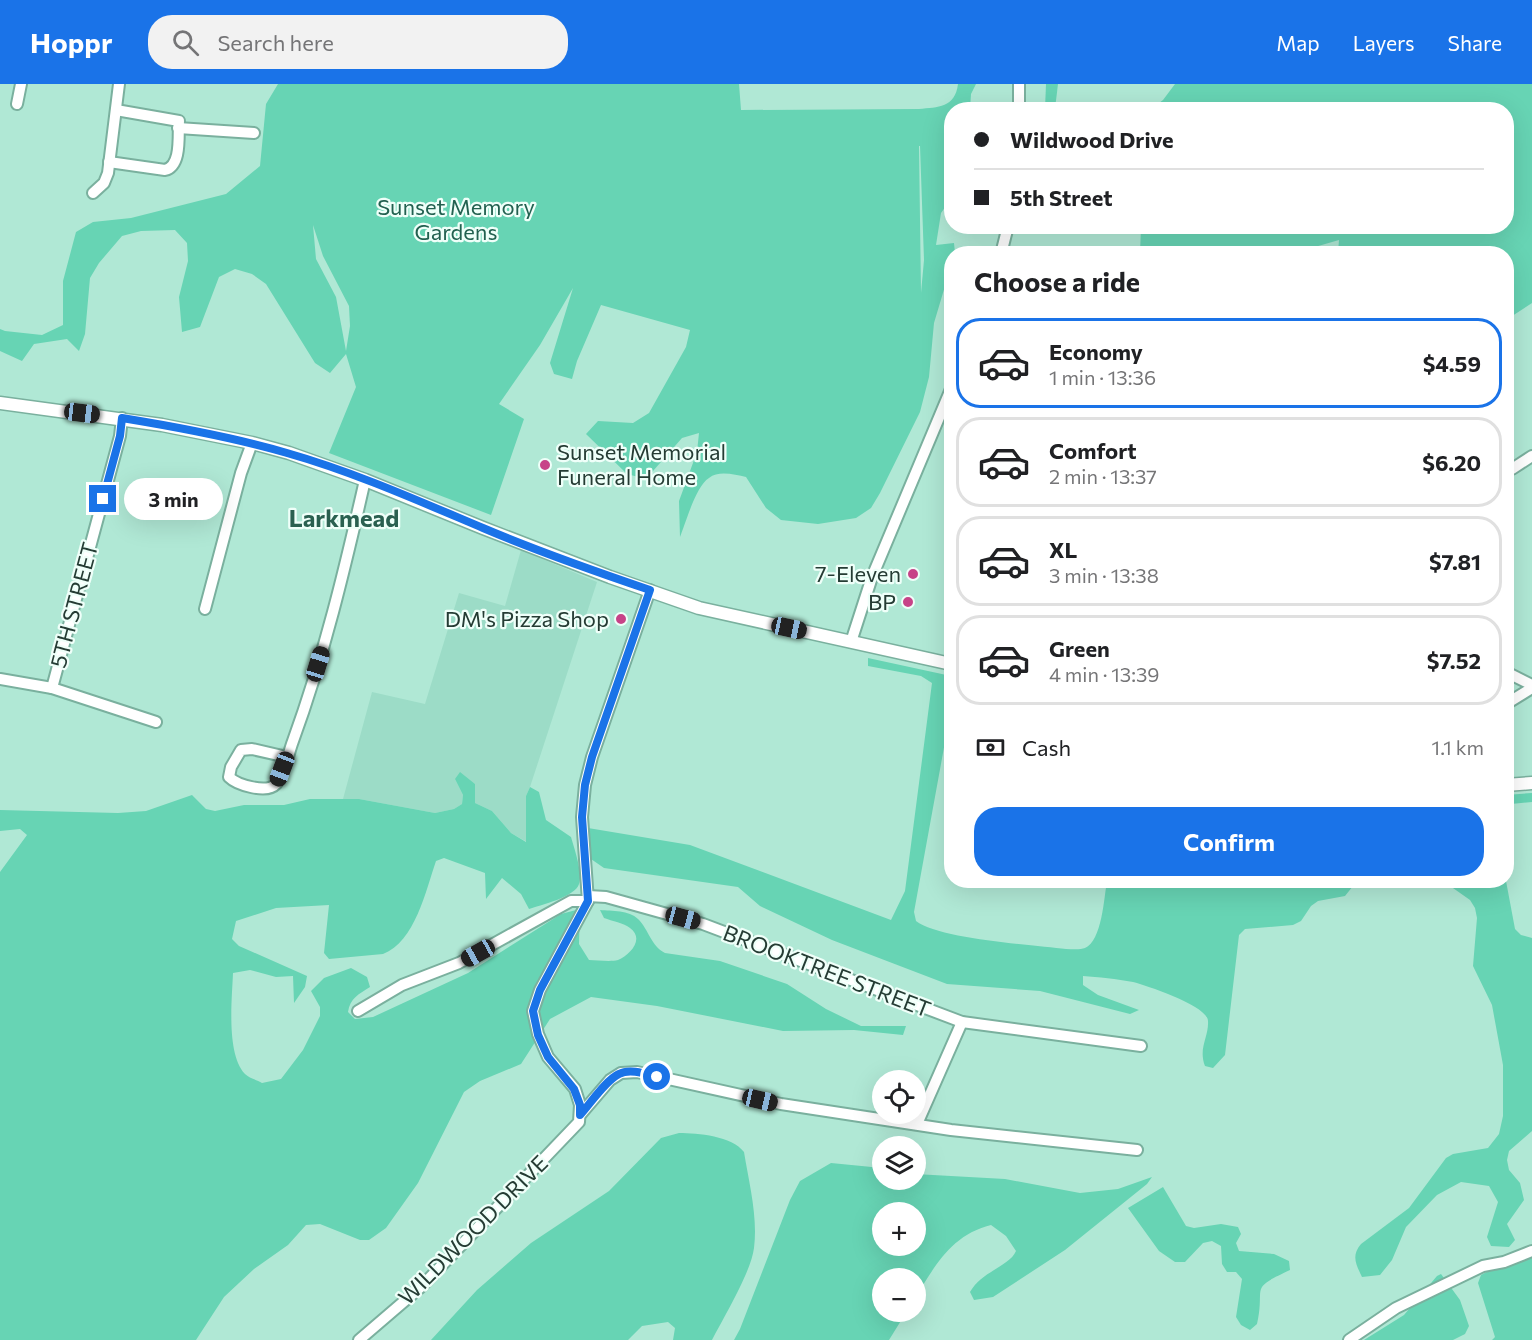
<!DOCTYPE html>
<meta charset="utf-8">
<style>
body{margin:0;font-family:Commissioner,sans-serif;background:#f2f2f2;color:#202124;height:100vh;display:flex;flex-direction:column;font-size:22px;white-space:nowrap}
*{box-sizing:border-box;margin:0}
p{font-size:20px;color:#757577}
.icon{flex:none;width:33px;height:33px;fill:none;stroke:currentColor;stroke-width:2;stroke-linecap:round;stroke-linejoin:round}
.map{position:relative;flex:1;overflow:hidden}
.details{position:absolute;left:944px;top:162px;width:570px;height:642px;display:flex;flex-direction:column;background:#fff;border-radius:24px;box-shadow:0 6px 24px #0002}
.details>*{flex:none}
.top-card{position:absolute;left:944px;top:18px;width:570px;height:132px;border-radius:24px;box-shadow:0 6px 24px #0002;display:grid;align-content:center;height:132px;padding:0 30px;background:#fff}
.controls{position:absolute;left:872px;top:986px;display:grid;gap:12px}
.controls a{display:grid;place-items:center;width:54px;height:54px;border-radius:50%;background:#fff;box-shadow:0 6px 24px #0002;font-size:30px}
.end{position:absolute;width:27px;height:27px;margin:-14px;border:8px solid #1a73e8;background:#fff;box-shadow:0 0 0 3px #fff}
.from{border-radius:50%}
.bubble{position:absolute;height:42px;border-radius:21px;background:#fff;box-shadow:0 6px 24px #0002;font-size:20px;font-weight:700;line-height:42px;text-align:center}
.car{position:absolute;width:18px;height:36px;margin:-18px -9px;border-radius:8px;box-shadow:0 0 4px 2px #0007;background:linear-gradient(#222 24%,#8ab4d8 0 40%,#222 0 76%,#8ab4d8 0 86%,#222 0)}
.top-card b{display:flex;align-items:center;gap:21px;height:57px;font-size:22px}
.top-card b+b{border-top:2px solid #e0e0e0}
.top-card i{width:15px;height:15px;background:#202124}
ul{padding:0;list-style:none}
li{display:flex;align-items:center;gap:18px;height:90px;margin:0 12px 9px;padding:0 18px;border:3px solid #e0e0e0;border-radius:24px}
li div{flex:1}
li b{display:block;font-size:22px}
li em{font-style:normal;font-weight:700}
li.current{border-color:#1a73e8}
li>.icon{width:54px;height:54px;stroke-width:1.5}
h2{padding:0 30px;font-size:27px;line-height:72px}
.pay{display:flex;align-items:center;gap:15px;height:66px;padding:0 30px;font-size:22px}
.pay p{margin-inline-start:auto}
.primary-button{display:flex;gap:12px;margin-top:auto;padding:12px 30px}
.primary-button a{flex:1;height:69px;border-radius:24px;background:#1a73e8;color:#fff;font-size:24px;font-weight:700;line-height:69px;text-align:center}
header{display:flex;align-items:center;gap:36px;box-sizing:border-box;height:84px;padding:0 30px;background:#1a73e8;color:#fff}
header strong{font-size:28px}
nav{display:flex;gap:33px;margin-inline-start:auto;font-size:21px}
.search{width:420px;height:54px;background:#f2f2f2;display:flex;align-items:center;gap:15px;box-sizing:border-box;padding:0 21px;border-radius:24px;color:#757577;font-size:22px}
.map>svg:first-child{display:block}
</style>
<header>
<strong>Hoppr</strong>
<div class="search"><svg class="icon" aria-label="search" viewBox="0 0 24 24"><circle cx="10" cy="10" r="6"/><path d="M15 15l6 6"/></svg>Search here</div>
<nav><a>Map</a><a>Layers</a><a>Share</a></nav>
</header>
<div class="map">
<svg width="1532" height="1256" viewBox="0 0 1532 1256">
<rect width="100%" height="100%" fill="#b0e8d5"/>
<polygon fill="#9cdcc7" points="521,466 597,498 530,703 526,712 527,758 511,749 492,727 475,719 475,700 455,695 463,711 462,720 454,725 435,729 359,715 343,715 372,608 425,620 459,509 505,522"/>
<g fill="#67d4b4" fill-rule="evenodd">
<path d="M 278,0 L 739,0 L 741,26 L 919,25 C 938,23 955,24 958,0 L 976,0 L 971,10 L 970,25 L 951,26 L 951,115 L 941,129 L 936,161 L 954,159 L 955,169 L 951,170 L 951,182 L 934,239 L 929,293 L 920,328 L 880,409 L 871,424 L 856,434 L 818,440 L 781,436 L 766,424 L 746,393 C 735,391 719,386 709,394 C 696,402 686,438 680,453 L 679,417 L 697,368 L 699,349 L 682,354 L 646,395 L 627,390 L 586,350 L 598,337 L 633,339 L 649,329 L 686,263 L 690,246 L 601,221 L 577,277 L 572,295 L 554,290 L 550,279 L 573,204 L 540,261 L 499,320 L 524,335 L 491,431 L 329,369 L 356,303 L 346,270 L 330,289 L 315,279 L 266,200 L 252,190 L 235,185 L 219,193 L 200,243 L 182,248 L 179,213 L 188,177 L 187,159 L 175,146 L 141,147 L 122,152 L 99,179 L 90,194 L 85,250 L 79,267 L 67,255 L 34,260 L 22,277 L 0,267 L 0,245 L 5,247 L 42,251 L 63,241 L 63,197 L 76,148 L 93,138 L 131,134 L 226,110 L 260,82 L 266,20 ZM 920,62 L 924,176 L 921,209 L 919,62 ZM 313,141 L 323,172 L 349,222 L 350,242 L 346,267 L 336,213 L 316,175 Z"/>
<polygon points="1046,0 1058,0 1055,25 1045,25"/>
<polygon points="1175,0 1532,0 1532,219 1506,236 1506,170 1338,169 1339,156 1294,169 1140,169 1141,143 1506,142 1506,26 1151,25 1163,16"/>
<path d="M 868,574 L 951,592 L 951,625 L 914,828 L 916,837 C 939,855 1033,861 1066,865 C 1072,865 1080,866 1085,864 C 1102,857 1104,813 1107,797 L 1357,797 L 1345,812 L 1318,817 L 1311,822 L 1301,837 L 1293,841 L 1245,845 L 1239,851 L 1225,971 L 1213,984 L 1205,982 C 1198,964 1209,953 1208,937 C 1208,922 1148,902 1133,898 C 1117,895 1098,893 1083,892 L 1083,901 L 1098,911 L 1139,926 L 1130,930 L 1040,907 L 947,900 L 832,856 L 760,822 L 738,803 L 604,784 L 591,775 L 588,744 L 690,761 L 891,836 L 905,807 L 932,599 L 921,592 L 868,582 Z"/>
<path d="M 460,688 L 475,700 L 475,719 L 492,727 L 511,749 L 526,758 L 526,712 L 530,703 L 539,708 L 546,736 L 571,753 C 574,764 583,789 579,800 C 575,813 541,821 529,825 L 521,810 L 502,794 L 486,815 L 485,789 L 444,774 L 436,777 C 426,806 415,858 383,870 L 329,875 L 324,869 L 329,821 L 276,824 L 236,837 L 232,855 L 239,862 L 307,892 L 305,903 L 294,919 L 293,892 L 276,893 L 250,886 L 233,889 C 232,915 226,970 245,990 C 249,994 257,996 262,999 L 281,995 L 303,966 L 320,932 L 320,923 L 311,907 L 324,894 L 351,884 L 367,893 L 370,903 C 359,910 350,914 348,928 L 355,935 L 373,933 L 468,889 L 561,830 L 580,825 L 579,860 L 589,876 C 597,876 610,878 618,876 C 630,871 645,855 630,844 C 624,839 612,837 604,834 L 600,826 C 612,827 629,826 638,835 C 649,846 651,862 665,869 L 720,877 L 787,900 L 826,925 L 861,942 L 906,942 L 903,951 L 854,946 L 783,947 L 657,922 L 591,913 L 550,935 L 521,980 L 480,997 L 464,1008 L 418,1099 L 386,1144 L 369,1156 L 360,1156 L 320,1140 L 306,1141 L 288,1161 L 254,1185 L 224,1213 L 196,1256 L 0,1256 L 0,788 L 27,751 L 20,745 L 0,747 L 0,726 L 118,729 L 146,727 L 192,711 L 206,725 L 215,727 L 244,721 L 284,721 L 310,715 L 359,715 L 435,729 L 454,725 L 462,720 L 463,711 L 455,695 Z"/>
<polygon points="1532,709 1532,718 1511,720 1506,723 1506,711"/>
<path d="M 1443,797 L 1506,797 L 1515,845 L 1521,851 L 1532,854 L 1532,1047 L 1509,1067 L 1507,1076 L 1509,1086 L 1520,1099 L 1524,1116 L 1507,1140 L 1515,1156 L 1509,1163 L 1491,1162 L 1487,1153 L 1498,1118 L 1489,1102 L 1461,1098 L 1437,1111 L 1406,1143 L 1392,1176 L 1380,1191 L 1362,1193 C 1356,1180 1351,1172 1361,1160 L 1409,1124 L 1446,1074 L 1453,1070 L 1488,1064 L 1499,1050 L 1503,1032 L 1503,981 L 1492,921 L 1473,882 L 1477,834 L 1475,824 L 1470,816 Z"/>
<path d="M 679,1049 C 698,1049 732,1052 744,1068 C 749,1099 758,1133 754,1164 C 751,1188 724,1233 712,1256 L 673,1256 L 675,1244 L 668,1238 L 642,1242 L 628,1256 L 431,1256 L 477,1206 L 531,1159 L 609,1107 L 661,1054 Z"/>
<path d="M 831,1079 L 882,1084 L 882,1095 L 915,1095 L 915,1090 L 1005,1095 L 1080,1109 L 1118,1105 L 1152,1093 L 1147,1100 L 1065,1166 L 993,1213 L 974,1216 L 970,1208 C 982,1187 1010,1182 1016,1167 L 1006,1152 L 991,1141 C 951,1151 935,1182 915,1214 L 915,1194 L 882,1194 L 882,1227 L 907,1227 L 889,1256 L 734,1256 L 740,1245 L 790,1116 L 800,1097 ZM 882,1128 L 915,1128 L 915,1161 L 882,1161 Z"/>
<path d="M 1163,1103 L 1186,1142 L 1194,1144 L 1221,1140 L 1238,1143 L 1241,1150 L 1236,1159 L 1239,1167 L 1274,1170 L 1289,1177 L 1290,1186 C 1247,1206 1266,1201 1257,1240 L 1250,1246 L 1241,1241 L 1236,1233 L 1242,1195 L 1236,1188 L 1227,1188 L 1222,1180 L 1221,1162 L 1212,1157 L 1203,1159 L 1185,1178 L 1175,1178 L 1159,1167 L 1128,1124 Z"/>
<polygon points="1532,1174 1532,1256 1492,1256 1495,1253 1478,1199 1481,1191 1496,1183"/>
<polygon points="1441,1190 1460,1216 1469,1242 1465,1250 1453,1256 1364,1256 1404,1231 1437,1192"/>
</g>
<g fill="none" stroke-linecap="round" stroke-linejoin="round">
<defs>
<g id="minor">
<polyline points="17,20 21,0"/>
<polyline points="1019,26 1019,0"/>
<polyline points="178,44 254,49"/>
<path d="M 109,78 L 165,86 C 182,82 178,51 179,37 L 116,26"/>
<polyline points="93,109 104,99 108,89 119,0"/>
<polyline points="1001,170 1008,142"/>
<polyline points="1512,385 1532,372"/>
<polyline points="205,525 241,389 252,359"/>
<polyline points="851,558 872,493 951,305"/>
<polyline points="1506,588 1532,601"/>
<polyline points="0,595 52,604 156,638"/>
<polyline points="52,604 120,352 122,334"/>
<polyline points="1506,620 1532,604"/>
<path d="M 287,673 L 252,665 L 241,666 L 231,683 L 229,693 C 237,701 267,710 276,700 C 285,690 288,670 293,657 C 324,572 345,484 365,396"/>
<polyline points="588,812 606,813 703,840 962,938 1141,962"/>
<polyline points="358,927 402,901 459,879 571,817 588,817"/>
<polyline points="580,1031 610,996 621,989 637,988 781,1020 951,1046 1137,1066"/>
<polyline points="917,1040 962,938"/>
<polyline points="359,1256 422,1202 579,1038 580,1021 575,1005 548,973 538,950 533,927 540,906 588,817 582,733 585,701 592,673 650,506"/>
<polyline points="1349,1256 1396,1224 1483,1182 1504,1178 1532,1167"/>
</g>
<g id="major">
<polyline points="0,319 162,341 252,359 289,369 365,396 483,444 610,493 699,524 951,580"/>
<polyline points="1506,701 1532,699"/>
</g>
</defs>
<use href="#minor" stroke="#7ab09e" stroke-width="14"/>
<use href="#major" stroke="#7ab09e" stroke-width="15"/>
<use href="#minor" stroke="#fff" stroke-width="10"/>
<use href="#major" stroke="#fff" stroke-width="12"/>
</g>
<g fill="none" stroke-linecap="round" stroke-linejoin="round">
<path stroke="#1a73e8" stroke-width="8" d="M 103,415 L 120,352 L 122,334 C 177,343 233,353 287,369 C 354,388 419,417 483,444 C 537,467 594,487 650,506 L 592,673 L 585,701 L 582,733 L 588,817 L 540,906 L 533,927 L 538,951 L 548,973 L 574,1005 L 580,1021 L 580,1031 C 590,1020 606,996 619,990 C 630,984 646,990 657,993"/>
</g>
<g fill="#c74388" stroke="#effff9" stroke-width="2">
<circle cx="545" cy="381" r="6"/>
<circle cx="913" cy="490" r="6"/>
<circle cx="908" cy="518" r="6"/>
<circle cx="621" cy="535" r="6"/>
</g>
<g text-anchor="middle" stroke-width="4.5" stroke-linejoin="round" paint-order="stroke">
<g font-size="22" fill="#226150" stroke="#effff9">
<text x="456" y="131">Sunset Memory<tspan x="456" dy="25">Gardens</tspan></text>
</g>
<g font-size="22" fill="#253c34" stroke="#effff9" text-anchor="end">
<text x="557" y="376" text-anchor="start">Sunset Memorial<tspan x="557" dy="25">Funeral Home</tspan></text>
<text x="901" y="498">7-Eleven</text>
<text x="896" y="526">BP</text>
<text x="609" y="543">DM's Pizza Shop</text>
</g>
<g font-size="22" fill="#253c34" stroke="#effff9">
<text transform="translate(74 521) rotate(-75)" y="8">5TH STREET</text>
<text transform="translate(827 887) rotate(21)" y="8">BROOKTREE STREET</text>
<text transform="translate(473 1146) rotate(-45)" y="8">WILDWOOD DRIVE</text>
</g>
<g font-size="24" font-weight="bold" fill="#2a6050" stroke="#effff9">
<text x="344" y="443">Larkmead</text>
</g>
</g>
</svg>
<div class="controls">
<a><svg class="icon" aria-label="locate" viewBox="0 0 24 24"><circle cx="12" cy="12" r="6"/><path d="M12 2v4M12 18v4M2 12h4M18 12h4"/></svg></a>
<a><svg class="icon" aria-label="layers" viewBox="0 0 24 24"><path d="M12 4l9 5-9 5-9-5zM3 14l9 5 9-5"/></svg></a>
<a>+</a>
<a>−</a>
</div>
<i class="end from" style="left:657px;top:993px"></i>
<i class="end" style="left:103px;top:415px"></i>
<div class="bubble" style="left:124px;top:394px;width:99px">3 min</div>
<i class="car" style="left:82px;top:329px;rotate:97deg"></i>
<i class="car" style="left:789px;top:544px;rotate:102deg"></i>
<i class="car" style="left:318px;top:580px;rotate:17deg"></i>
<i class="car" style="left:282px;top:685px;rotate:201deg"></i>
<i class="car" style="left:683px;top:834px;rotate:105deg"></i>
<i class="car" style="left:478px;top:869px;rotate:241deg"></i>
<i class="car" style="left:760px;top:1016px;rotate:103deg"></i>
<div class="top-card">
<b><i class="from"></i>Wildwood Drive</b>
<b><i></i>5th Street</b>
</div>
<section class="details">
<h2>Choose a ride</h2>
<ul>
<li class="current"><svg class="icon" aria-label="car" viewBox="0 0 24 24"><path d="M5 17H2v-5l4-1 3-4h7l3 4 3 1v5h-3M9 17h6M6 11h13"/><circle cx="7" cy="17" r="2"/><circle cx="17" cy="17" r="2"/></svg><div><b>Economy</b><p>1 min · 13:36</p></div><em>$4.59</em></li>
<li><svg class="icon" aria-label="car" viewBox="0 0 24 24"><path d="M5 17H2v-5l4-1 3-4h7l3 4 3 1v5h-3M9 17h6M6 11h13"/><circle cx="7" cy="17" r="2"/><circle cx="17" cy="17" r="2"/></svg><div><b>Comfort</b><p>2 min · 13:37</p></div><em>$6.20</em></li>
<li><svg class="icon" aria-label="car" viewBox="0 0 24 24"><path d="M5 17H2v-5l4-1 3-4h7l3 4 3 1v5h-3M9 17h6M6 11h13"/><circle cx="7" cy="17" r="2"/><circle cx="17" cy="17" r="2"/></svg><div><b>XL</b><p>3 min · 13:38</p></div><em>$7.81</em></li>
<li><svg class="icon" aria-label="car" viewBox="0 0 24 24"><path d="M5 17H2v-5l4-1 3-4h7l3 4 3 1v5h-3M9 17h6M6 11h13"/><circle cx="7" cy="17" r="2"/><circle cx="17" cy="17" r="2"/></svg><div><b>Green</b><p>4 min · 13:39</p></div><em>$7.52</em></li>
</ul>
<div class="pay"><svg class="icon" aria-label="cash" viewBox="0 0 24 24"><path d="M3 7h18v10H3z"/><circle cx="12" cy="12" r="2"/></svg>Cash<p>1.1 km</p></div>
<div class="primary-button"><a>Confirm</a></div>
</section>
</div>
